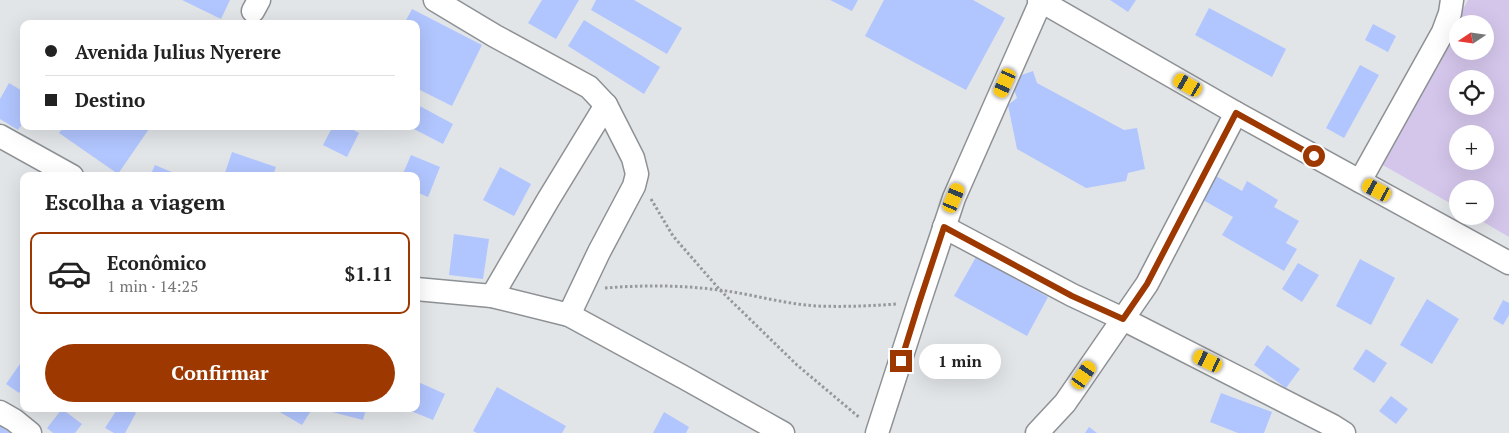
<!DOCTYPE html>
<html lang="pt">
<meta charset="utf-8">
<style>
body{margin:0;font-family:"PT Serif",serif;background:#f6f6f6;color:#222;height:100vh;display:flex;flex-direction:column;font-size:19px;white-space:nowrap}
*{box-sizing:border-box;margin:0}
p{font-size:16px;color:#767676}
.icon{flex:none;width:28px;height:28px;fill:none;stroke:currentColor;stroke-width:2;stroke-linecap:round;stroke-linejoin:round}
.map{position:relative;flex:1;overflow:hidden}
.side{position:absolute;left:20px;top:172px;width:400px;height:240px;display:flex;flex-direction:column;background:#fff;border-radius:10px;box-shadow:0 5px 20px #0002}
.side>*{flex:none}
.hud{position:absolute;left:20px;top:20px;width:400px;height:110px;border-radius:10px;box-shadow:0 5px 20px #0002;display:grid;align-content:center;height:110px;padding:0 25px;background:#fff}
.needle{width:32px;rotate:257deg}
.tools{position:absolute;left:1449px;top:15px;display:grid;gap:10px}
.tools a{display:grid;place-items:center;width:45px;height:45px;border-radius:50%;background:#fff;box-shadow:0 5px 20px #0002;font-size:25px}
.end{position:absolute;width:22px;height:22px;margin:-11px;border:6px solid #9c3800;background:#fff;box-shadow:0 0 0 2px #fff}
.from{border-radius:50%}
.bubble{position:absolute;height:35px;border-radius:18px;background:#fff;box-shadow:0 5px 20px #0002;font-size:16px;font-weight:700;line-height:35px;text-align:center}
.car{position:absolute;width:15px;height:30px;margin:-15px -8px;border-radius:6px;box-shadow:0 0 4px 1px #0007;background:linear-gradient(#f5c518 24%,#345 0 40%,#f5c518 0 76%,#345 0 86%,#f5c518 0)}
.hud b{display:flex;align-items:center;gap:18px;height:48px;font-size:19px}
.hud b+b{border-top:1px solid #e0e0e0}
.hud i{width:12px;height:12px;background:#222}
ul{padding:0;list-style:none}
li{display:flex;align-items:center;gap:15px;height:82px;margin:0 10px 8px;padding:0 15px;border:2px solid transparent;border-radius:10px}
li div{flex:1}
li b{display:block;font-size:19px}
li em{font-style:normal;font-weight:700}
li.active{border-color:#9c3800}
li>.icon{width:45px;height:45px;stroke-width:1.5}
h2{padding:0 25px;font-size:22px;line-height:60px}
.action{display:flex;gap:10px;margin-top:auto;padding:10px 25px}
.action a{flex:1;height:58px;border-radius:30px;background:#9c3800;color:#fff;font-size:20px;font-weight:700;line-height:58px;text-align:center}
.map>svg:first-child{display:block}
</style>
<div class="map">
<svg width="1509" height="433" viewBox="0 0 1509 433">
<rect width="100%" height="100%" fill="#e2e5e8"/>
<path fill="#d4c6eb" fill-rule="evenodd" d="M 1468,0 L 1509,0 L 1509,237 L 1473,216 L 1485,216 L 1485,189 L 1458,189 L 1457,207 L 1381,164 ZM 1458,24 L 1485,24 L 1485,51 L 1458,51 ZM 1458,79 L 1485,79 L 1485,106 L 1458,106 ZM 1458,134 L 1485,134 L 1485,161 L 1458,161 Z"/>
<g fill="#b1c5fe">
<polygon points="182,0 230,0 221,19"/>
<polygon points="542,0 579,0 556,39 528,23"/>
<polygon points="596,0 634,0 682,28 667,54 591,10"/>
<polygon points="830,0 858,0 852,11"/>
<polygon points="884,0 973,0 1005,18 966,90 865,36"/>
<polygon points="1110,0 1136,0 1128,12"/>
<polygon points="1209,8 1286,49 1272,77 1195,35"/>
<polygon points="412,9 482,45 452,106 416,88 416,24 404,24"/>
<polygon points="584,20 660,67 644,94 568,46"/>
<polygon points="1373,24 1396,36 1388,52 1365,40"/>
<polygon points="1360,65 1379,75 1344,138 1326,128"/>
<polygon points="1033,71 1037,83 1124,130 1137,128 1145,169 1128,173 1126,181 1086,188 1017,149 1008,105 1017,98 1010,79"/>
<polygon points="9,83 24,92 24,121 18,130 0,119 0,99"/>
<polygon points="416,104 453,124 443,144 408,126 416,126"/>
<polygon points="64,126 151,126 118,174 59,133"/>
<polygon points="333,126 346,126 359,133 347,157 323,145"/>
<polygon points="232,152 276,167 273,176 224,176"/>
<polygon points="411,155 440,167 428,197 416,192 416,176 402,176"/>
<polygon points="155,165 181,176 150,176"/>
<polygon points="500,167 531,184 514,216 483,200"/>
<polygon points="1216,176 1242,191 1247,181 1278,200 1274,207 1299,221 1286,243 1297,249 1284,271 1222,235 1233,217 1203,200"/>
<polygon points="454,234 489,239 483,279 449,275"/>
<polygon points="976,257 1048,297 1027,336 954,296"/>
<polygon points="1360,259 1395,278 1371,325 1336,306"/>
<polygon points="1298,263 1319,275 1302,302 1282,289"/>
<polygon points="1427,299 1459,319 1432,364 1400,345"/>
<polygon points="1503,300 1509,303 1509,315 1503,325 1493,319"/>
<polygon points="1267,345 1300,369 1286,388 1254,365"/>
<polygon points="1366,349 1387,363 1374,383 1353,369"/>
<polygon points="22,361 24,362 24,386 19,393 6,384"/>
<polygon points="416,381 445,394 433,420 406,409 416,409"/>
<polygon points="497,387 566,426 562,433 477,433 473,431"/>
<polygon points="1221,393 1272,412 1264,433 1238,433 1210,422"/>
<polygon points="1391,396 1408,409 1396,424 1379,411"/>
<polygon points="62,409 82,424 75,433 53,433 47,428"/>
<polygon points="112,409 129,409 136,413 125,433 114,433 105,428 116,411"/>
<polygon points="279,409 312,409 302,425 278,411"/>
<polygon points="332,409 366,409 363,420 332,412"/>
<polygon points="664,412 689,427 686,433 653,433"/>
<polygon points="0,425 10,433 0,433"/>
<polygon points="1089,427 1097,433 1085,433"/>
</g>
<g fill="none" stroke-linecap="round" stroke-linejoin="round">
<defs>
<g id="minor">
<polyline points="435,0 495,36 589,87 606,105 633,158 637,174 634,186 599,252 569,315"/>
<polyline points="1039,0 1236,113 1509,263"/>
<polyline points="253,11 259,0"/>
<polyline points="0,136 72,176"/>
<polyline points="1360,181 1443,32 1450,13 1452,0"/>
<polyline points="944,227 1072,295 1123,319 1333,426 1344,433"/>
<polyline points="416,289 492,296 569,315 685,378 783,433"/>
<polyline points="492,296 548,200 606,105"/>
<polyline points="0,412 14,420 30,433"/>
<polyline points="877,433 919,303 954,198 1041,1"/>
<polyline points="1037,433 1065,403 1147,284 1236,113"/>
</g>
</defs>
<use href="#minor" stroke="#8e9194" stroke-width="25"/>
<g stroke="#96989a" stroke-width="3" stroke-dasharray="2.5 2.5" stroke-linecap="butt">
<polyline points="651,199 673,236 720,290 797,365 860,418"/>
<path d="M 605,288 C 643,285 681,285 719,290 C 752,294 784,304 817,306 C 844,307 870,306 897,304"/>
</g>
<use href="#minor" stroke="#fff" stroke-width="22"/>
</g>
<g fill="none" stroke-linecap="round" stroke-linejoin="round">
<polyline stroke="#9c3800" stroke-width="6" points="901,361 919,303 944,227 1072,296 1123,319 1147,284 1236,113 1314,156"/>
</g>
</svg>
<div class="tools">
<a><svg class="needle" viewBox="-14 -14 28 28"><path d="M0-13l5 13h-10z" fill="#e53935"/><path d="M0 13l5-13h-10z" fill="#767676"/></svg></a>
<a><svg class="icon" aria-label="locate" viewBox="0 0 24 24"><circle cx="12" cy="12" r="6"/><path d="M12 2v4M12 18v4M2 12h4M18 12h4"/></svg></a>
<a>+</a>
<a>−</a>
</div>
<i class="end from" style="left:1314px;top:156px"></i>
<i class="end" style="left:901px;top:361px"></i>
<div class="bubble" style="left:919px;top:344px;width:82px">1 min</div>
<i class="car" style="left:1005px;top:83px;rotate:204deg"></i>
<i class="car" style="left:1188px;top:85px;rotate:300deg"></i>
<i class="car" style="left:1377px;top:190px;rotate:298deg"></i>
<i class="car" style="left:954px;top:198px;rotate:23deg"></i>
<i class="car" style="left:1208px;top:361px;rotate:296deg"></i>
<i class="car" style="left:1084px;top:375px;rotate:35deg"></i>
<div class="hud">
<b><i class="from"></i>Avenida Julius Nyerere</b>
<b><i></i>Destino</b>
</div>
<section class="side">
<h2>Escolha a viagem</h2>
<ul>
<li class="active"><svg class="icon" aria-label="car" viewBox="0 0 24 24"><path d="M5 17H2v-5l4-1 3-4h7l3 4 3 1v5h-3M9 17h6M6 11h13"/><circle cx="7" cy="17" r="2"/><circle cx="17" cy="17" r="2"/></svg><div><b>Econômico</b><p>1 min · 14:25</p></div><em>$1.11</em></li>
</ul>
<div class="action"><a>Confirmar</a></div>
</section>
</div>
